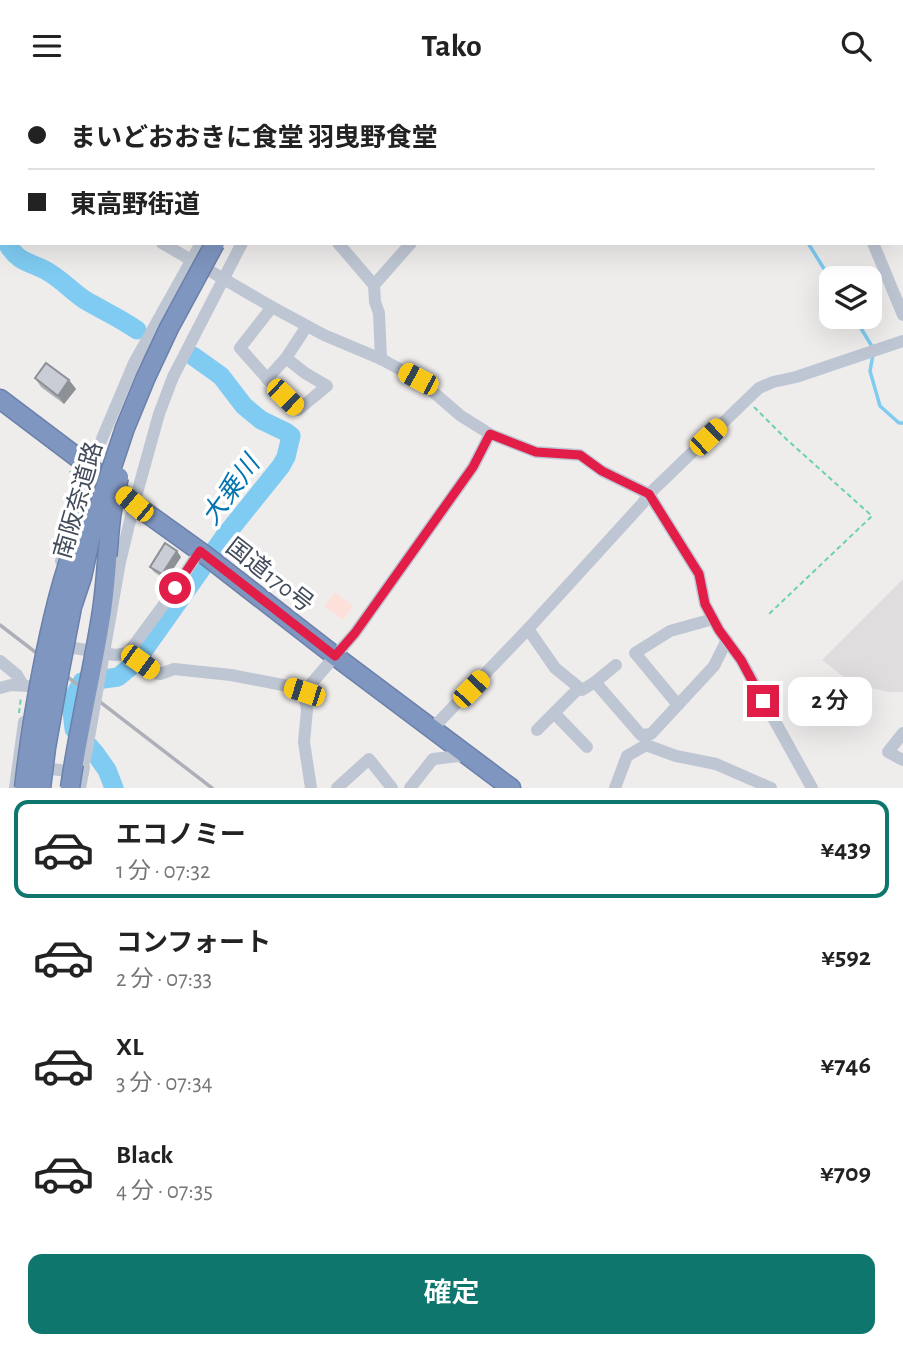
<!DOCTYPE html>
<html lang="ja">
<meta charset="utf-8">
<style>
body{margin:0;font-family:"Alegreya Sans","Noto Sans JP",sans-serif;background:#f2f2f2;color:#222;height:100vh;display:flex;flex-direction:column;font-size:26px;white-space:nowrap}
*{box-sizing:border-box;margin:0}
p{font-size:23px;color:#767676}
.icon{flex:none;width:38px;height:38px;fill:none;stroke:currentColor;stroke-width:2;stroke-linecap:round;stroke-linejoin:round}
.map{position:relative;height:697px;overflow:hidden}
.drawer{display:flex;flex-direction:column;background:#fff;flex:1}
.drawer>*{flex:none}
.hud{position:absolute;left:0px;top:0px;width:903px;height:154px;box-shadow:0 7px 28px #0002;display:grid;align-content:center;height:154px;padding:0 28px;background:#fff}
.controls{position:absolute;left:819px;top:175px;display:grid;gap:14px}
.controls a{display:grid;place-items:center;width:63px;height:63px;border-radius:14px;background:#fff;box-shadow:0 7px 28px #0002;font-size:35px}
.end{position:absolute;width:32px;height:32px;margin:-16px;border:9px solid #e11d48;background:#fff;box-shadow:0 0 0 4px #fff}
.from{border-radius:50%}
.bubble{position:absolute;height:49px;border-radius:14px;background:#fff;box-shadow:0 7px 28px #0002;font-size:23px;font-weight:600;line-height:49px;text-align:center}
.car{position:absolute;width:21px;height:42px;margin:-21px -10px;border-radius:9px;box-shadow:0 0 5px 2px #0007;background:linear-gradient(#f5c518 24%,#345 0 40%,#f5c518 0 76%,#345 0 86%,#f5c518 0)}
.hud b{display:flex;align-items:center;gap:24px;height:66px;font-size:26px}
.hud b+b{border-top:2px solid #e0e0e0}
.hud i{width:18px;height:18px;background:#222}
ul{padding:12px 0 0;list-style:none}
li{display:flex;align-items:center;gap:21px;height:98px;margin:0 14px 10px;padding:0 14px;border:4px solid transparent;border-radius:14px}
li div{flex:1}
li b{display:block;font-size:26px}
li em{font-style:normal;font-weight:600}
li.selected{border-color:#0f766e}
li>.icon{width:63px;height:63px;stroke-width:1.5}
.cta{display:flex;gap:14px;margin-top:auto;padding:14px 28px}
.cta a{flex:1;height:80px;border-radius:14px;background:#0f766e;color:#fff;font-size:28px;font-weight:600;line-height:80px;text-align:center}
header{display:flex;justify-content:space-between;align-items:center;height:91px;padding:0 28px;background:#fff;font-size:32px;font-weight:600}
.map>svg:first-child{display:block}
</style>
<header><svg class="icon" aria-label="menu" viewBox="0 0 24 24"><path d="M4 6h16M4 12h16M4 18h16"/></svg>Tako<svg class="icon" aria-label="search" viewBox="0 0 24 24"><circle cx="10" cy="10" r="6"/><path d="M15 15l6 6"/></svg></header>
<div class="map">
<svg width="903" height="697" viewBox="0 0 903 697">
<rect width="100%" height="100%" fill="#efecec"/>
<polygon fill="#e0ddde" points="903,488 903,601 889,601 870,597 844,586 822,569"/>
<polygon fill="#fce0d9" points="335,501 353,515 343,529 324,515"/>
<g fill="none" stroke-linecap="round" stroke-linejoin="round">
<g stroke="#7fcbf2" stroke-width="3.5">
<polyline points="732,0 733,2"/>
<polyline points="808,152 831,189"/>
<polyline points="854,226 873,257"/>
<polyline points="873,264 870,280 880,315 899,332 903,332"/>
</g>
<g stroke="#7fcbf2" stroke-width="19">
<path d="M 7,152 C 18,173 33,171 50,182 C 63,190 73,201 85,209 C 102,219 120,227 137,239"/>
<polyline points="114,697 107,679 95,662 74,638 71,611 82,591 118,586 134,573 224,446 281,375 286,366 291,345 286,341 261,329 244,315 221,285 193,265"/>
</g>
<defs>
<g id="highway">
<polyline points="315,2 317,0"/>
<polyline points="0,308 90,376 134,413 205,464 335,565 511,697"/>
</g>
</defs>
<use href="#highway" stroke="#6b81ab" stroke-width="21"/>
<g stroke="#6bd2ad" stroke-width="2" stroke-dasharray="5 3.5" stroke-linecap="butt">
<polyline points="754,316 784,346 872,425 769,523"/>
<polyline points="70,380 73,391"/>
<polyline points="19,622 21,606"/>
</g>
<g stroke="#bec6d3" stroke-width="12">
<polyline points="175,0 177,2"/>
<polyline points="854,0 855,2"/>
<polyline points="112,2 113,0"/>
<polyline points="299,2 300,0"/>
<polyline points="346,2 348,0"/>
<polyline points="565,2 567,0"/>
<polyline points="0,55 2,56"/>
<polyline points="162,152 272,216 324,244 381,268 418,288 461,325 490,343 536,361 580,364 602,380 649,403 699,483 705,513 719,539 741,569 812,697"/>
<polyline points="338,152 374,194 375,211 379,222 381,268"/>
<polyline points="873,152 903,224"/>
<polyline points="374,194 411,152"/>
<polyline points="272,216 240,257 272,293 298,319 327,295 305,282 286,267"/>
<polyline points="267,288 286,267 307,235"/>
<polyline points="61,470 90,376 134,272 201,152"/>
<polyline points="120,471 134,413 159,323 173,286 242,152"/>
<polyline points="528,538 555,577 582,599 595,591 641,644 651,643 714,575 727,549"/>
<polyline points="57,554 115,564 128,562 162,516 200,460"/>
<polyline points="128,562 155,582 160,583 174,578 231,584 283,594 304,601"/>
<polyline points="0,570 17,584 23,594"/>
<polyline points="595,591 616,574"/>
<polyline points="0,597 11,594 27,595"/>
<polyline points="678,614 635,562 670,540 713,528"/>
<polyline points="554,622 587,656"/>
<polyline points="432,638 528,538 642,413 649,403 759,297 773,291 796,286 903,250"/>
<polyline points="537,639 579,597"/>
<polyline points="903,642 888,661 903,669"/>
<polyline points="36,676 83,682"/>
<polyline points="15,697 24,631"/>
<polyline points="80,697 84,676"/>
<polyline points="311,697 304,651 307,619 304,601 355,542 473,376 490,343"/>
<polyline points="337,697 369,668 392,697"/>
<polyline points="410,697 433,668 467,664"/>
<polyline points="615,697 627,665 646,654 676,665 716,673 771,697"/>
</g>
<use href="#highway" stroke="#7f96c0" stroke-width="18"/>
<polyline stroke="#aeb0b7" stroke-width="3.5" points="0,534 212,697"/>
<defs>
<g id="highway-bridge">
<path d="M 24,697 C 29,652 36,608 45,564 C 55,515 67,467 88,421"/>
<polyline points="41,697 46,657 58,589 72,516 82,486 94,430 125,337 146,286 169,237 215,152"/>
<path d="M 70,697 C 78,640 92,583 101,526 C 109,480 106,432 119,386"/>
</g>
</defs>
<use href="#highway-bridge" stroke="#6b81ab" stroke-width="21" stroke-linecap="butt"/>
<polyline stroke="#bec6d3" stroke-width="12" points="85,669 120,471"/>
<use href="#highway-bridge" stroke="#7f96c0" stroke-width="18"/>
</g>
<g fill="#aeb0b7">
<polygon points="35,287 69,289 76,298 64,313 41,296"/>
<polygon points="181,466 166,489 154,481 150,476"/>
</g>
<g fill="#8d9095">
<polygon points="69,289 76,298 64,313 58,305"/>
<polygon points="177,460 181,466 166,489 162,483"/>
</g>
<g fill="#cacdd5" stroke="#8d9095" stroke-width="2">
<polygon points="46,272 69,289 58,305 35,287"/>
<polygon points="165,452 177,460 162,483 150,476"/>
</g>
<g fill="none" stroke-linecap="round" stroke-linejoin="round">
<polyline stroke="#e11d48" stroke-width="9" points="175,497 200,460 335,565 355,542 473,376 490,343 536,361 580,364 602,380 649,403 699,483 705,513 719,539 741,569 763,610"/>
</g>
<g text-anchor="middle" stroke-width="7" stroke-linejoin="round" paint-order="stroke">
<g font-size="24" fill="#434c5b" stroke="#fff">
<text transform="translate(78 409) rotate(-74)" y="8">南阪奈道路</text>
<text transform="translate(270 484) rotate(38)" y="8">国道170号</text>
</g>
<g font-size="26" font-style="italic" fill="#0274af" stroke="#fff">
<text transform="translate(230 399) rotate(-54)" y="9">大乗川</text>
</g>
</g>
</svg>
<div class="controls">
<a><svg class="icon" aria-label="layers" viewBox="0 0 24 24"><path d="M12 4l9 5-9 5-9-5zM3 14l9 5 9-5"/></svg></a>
</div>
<i class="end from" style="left:175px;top:497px"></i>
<i class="end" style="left:763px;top:610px"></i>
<div class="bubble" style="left:788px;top:586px;width:84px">2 分</div>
<i class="car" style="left:418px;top:288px;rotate:298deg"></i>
<i class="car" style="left:285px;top:306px;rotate:134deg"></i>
<i class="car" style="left:708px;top:346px;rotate:46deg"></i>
<i class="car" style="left:134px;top:413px;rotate:310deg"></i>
<i class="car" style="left:140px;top:571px;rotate:126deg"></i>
<i class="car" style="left:471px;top:598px;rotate:44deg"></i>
<i class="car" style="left:304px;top:601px;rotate:288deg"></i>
<div class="hud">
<b><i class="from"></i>まいどおおきに食堂 羽曳野食堂</b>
<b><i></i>東高野街道</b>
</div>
</div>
<section class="drawer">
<ul>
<li class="selected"><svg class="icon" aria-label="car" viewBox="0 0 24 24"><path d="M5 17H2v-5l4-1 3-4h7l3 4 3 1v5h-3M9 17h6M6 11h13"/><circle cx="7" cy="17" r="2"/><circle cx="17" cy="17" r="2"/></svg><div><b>エコノミー</b><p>1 分 · 07:32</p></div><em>¥439</em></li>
<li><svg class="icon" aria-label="car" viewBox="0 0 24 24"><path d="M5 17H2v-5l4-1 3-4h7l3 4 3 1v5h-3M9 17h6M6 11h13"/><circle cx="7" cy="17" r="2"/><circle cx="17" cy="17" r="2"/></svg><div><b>コンフォート</b><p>2 分 · 07:33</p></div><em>¥592</em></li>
<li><svg class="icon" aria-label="car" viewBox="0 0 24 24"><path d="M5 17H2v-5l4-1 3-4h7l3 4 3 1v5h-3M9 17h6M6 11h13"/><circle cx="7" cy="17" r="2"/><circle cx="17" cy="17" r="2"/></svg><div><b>XL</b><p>3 分 · 07:34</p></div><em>¥746</em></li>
<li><svg class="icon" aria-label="car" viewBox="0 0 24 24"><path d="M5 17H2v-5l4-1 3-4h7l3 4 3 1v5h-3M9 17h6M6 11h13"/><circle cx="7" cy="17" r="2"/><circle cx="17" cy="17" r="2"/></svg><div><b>Black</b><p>4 分 · 07:35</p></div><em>¥709</em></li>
</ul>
<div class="cta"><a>確定</a></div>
</section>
